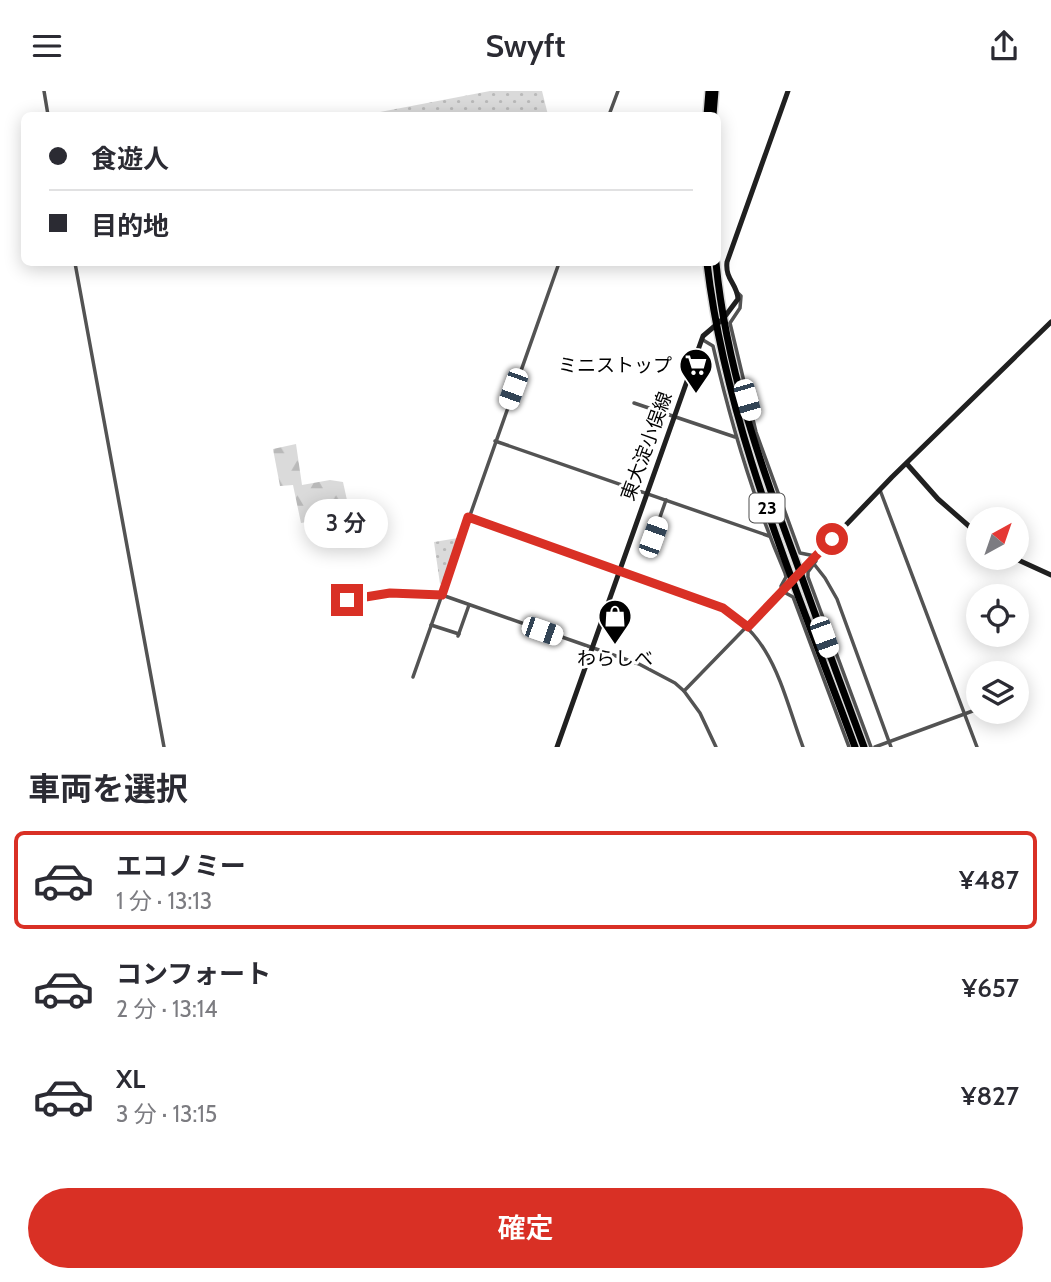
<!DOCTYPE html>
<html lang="ja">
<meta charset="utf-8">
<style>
body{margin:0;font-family:Cabin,"Noto Sans JP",sans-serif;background:#f7f7f7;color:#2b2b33;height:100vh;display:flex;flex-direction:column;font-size:26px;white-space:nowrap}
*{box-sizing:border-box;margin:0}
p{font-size:23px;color:#7c7c81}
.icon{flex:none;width:38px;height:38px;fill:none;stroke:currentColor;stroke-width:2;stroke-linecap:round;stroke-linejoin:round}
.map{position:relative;height:656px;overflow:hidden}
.panel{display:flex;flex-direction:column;background:#fff;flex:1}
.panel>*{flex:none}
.banner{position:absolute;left:21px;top:21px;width:700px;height:154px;border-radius:10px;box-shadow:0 4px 18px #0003;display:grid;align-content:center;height:154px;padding:0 28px;background:#fff}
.needle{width:46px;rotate:40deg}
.buttons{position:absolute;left:966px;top:416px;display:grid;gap:14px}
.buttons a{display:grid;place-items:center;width:63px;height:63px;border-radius:50%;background:#fff;box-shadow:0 4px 18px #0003;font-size:35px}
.end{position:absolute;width:32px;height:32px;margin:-16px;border:9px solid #d93025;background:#fff;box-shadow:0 0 0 4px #fff}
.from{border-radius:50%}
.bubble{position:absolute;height:49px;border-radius:24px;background:#fff;box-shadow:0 4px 18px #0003;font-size:23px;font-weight:600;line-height:49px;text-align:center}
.car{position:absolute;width:21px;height:42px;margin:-21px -10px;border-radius:9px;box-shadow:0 0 5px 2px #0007;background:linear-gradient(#fff 24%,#345 0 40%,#fff 0 76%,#345 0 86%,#fff 0)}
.banner b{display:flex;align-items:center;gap:24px;height:66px;font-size:26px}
.banner b+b{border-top:2px solid #e1e1e2}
.banner i{width:18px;height:18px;background:#2b2b33}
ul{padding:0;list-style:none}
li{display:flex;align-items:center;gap:21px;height:98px;margin:0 14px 10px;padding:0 14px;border:4px solid transparent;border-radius:10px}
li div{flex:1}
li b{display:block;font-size:26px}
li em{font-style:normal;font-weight:600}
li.active{border-color:#d93025}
li>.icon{width:63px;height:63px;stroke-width:1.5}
h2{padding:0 28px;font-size:32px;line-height:84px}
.button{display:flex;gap:14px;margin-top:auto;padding:14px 28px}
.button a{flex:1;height:80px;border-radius:42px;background:#d93025;color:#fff;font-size:28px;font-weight:600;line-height:80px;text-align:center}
header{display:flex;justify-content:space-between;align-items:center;height:91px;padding:0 28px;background:#fff;font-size:32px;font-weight:600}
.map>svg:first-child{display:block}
</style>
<header><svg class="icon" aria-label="menu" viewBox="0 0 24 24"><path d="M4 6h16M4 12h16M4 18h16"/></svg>Swyft<svg class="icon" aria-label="share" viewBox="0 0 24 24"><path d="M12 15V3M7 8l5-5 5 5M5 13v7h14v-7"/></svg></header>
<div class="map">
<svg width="1051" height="656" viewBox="0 0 1051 656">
<defs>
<pattern id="grass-dots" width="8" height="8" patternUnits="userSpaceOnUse" patternTransform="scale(1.75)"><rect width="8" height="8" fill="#dadada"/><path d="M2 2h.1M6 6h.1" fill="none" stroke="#b9b9b9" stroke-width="1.8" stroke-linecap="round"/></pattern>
<pattern id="forest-firs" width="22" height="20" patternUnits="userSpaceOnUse" patternTransform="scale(1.75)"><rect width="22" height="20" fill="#dadada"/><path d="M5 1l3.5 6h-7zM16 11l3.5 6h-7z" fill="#b9b9b9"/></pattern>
</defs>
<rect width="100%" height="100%" fill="#fff"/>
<g fill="url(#grass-dots)">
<polygon points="490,0 542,0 548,24 381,24 380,21"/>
<polygon points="458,447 443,492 440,493 434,451"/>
</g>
<polygon fill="url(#forest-firs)" points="296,353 302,394 330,389 343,391 350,423 301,432 293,394 280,395 273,358"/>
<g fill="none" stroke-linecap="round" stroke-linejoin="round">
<defs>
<g id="highway">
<polyline points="707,24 709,0"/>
<polyline points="713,24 715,0"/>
<path d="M 707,172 C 727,341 797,497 855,656"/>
<path d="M 716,172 C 726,275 760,373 796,470 C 818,532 841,594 864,656"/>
</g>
</defs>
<use href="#highway" stroke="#dbdbdb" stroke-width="10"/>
<g stroke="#535353" stroke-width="3.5">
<polyline points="44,0 48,24"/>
<polyline points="609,24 618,0"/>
<polyline points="75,172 164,656"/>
<polyline points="738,202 741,205 740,217 730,232 756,341 800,462 815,465 816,470 808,481 808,486 871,656"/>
<path d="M 703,249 L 713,255 C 731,333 753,408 785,482 L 786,486 L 781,495 L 782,500"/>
<polyline points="634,312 735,346"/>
<polyline points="495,350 769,445"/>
<polyline points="880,399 977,656"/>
<path d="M 468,426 L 709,512 C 773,538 781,597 803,656"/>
<polyline points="653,446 666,409"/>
<polyline points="814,473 825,487 837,508 891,656"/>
<polyline points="782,500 793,506 849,656"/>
<polyline points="330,512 390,502 442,504 639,573 675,592 684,600 700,622 716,656"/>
<polyline points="431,534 459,543"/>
<polyline points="458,545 469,514"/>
<polyline points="413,586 559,172"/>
<polyline points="684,600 792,489"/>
<polyline points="875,656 978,618"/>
</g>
<g stroke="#202020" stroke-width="5">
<polyline points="907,373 938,408 978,443"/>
<polyline points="1014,467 1051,484"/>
<polyline points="794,488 892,386 1051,231"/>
<path d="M 557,656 L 703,245 L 723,228 L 738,208 C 737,192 725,189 727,171 L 788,0"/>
</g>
<use href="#highway" stroke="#000" stroke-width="7"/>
</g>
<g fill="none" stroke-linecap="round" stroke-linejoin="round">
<polyline stroke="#d93025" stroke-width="9" points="347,509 390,502 442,504 468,426 709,512 723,517 748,536 832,448"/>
</g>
<defs>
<symbol id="supermarket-pin" viewBox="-11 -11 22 30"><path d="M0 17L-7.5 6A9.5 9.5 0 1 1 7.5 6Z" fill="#000" stroke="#fff"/><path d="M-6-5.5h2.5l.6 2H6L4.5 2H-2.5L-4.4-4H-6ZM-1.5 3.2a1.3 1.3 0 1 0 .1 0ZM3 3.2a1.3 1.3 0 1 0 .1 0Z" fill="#fff"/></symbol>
<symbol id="shop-pin" viewBox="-11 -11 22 30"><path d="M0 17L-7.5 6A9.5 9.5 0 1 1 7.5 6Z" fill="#000" stroke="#fff"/><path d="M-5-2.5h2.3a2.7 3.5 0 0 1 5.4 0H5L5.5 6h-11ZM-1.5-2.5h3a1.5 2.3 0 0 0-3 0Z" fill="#fff"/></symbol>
</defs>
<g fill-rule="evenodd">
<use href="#supermarket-pin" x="677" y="255" width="38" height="52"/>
<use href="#shop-pin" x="596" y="506" width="38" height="52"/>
</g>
<g text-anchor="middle" stroke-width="6" stroke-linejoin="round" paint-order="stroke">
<rect fill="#fff" stroke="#4c4c4c" stroke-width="2" x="749.5" y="402.5" width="35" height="29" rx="5"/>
<g font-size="18" font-weight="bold" fill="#000">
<text x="767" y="423">23</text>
</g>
<g font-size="19" fill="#000" stroke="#fff" text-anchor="end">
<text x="672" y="281">ミニストップ</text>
<text x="615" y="574" text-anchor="middle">わらしべ</text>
</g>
<g font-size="19" fill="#000" stroke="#fff">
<text transform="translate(646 355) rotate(-70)" y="7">東大淀小俣線</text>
</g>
</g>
</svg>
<div class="buttons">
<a><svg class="needle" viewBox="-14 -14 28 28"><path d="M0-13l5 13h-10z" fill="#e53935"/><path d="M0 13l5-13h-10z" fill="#7c7c81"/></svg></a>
<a><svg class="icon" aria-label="locate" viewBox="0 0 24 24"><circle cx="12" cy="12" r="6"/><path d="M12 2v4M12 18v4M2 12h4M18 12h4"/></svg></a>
<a><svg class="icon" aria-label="layers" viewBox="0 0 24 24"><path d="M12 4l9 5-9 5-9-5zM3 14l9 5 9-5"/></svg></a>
</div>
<i class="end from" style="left:832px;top:448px"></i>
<i class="end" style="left:347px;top:509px"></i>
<div class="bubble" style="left:304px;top:408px;width:84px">3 分</div>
<i class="car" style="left:513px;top:298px;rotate:200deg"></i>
<i class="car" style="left:747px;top:309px;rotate:164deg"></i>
<i class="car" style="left:653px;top:446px;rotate:20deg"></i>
<i class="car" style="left:542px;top:540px;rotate:109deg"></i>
<i class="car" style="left:824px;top:546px;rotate:160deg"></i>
<div class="banner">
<b><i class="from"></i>食遊人</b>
<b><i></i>目的地</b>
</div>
</div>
<section class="panel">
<h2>車両を選択</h2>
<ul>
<li class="active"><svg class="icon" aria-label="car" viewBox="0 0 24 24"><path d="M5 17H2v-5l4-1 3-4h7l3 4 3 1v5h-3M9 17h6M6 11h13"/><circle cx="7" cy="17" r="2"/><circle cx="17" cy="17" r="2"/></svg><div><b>エコノミー</b><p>1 分 · 13:13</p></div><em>¥487</em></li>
<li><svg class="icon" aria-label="car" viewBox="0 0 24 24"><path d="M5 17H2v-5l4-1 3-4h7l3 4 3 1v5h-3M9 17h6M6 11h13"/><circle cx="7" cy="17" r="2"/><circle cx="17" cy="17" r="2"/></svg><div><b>コンフォート</b><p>2 分 · 13:14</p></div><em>¥657</em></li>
<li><svg class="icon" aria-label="car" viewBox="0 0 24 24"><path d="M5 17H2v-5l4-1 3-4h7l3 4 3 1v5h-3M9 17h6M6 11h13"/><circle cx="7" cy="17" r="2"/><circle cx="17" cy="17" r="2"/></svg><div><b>XL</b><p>3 分 · 13:15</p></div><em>¥827</em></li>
</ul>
<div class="button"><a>確定</a></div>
</section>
